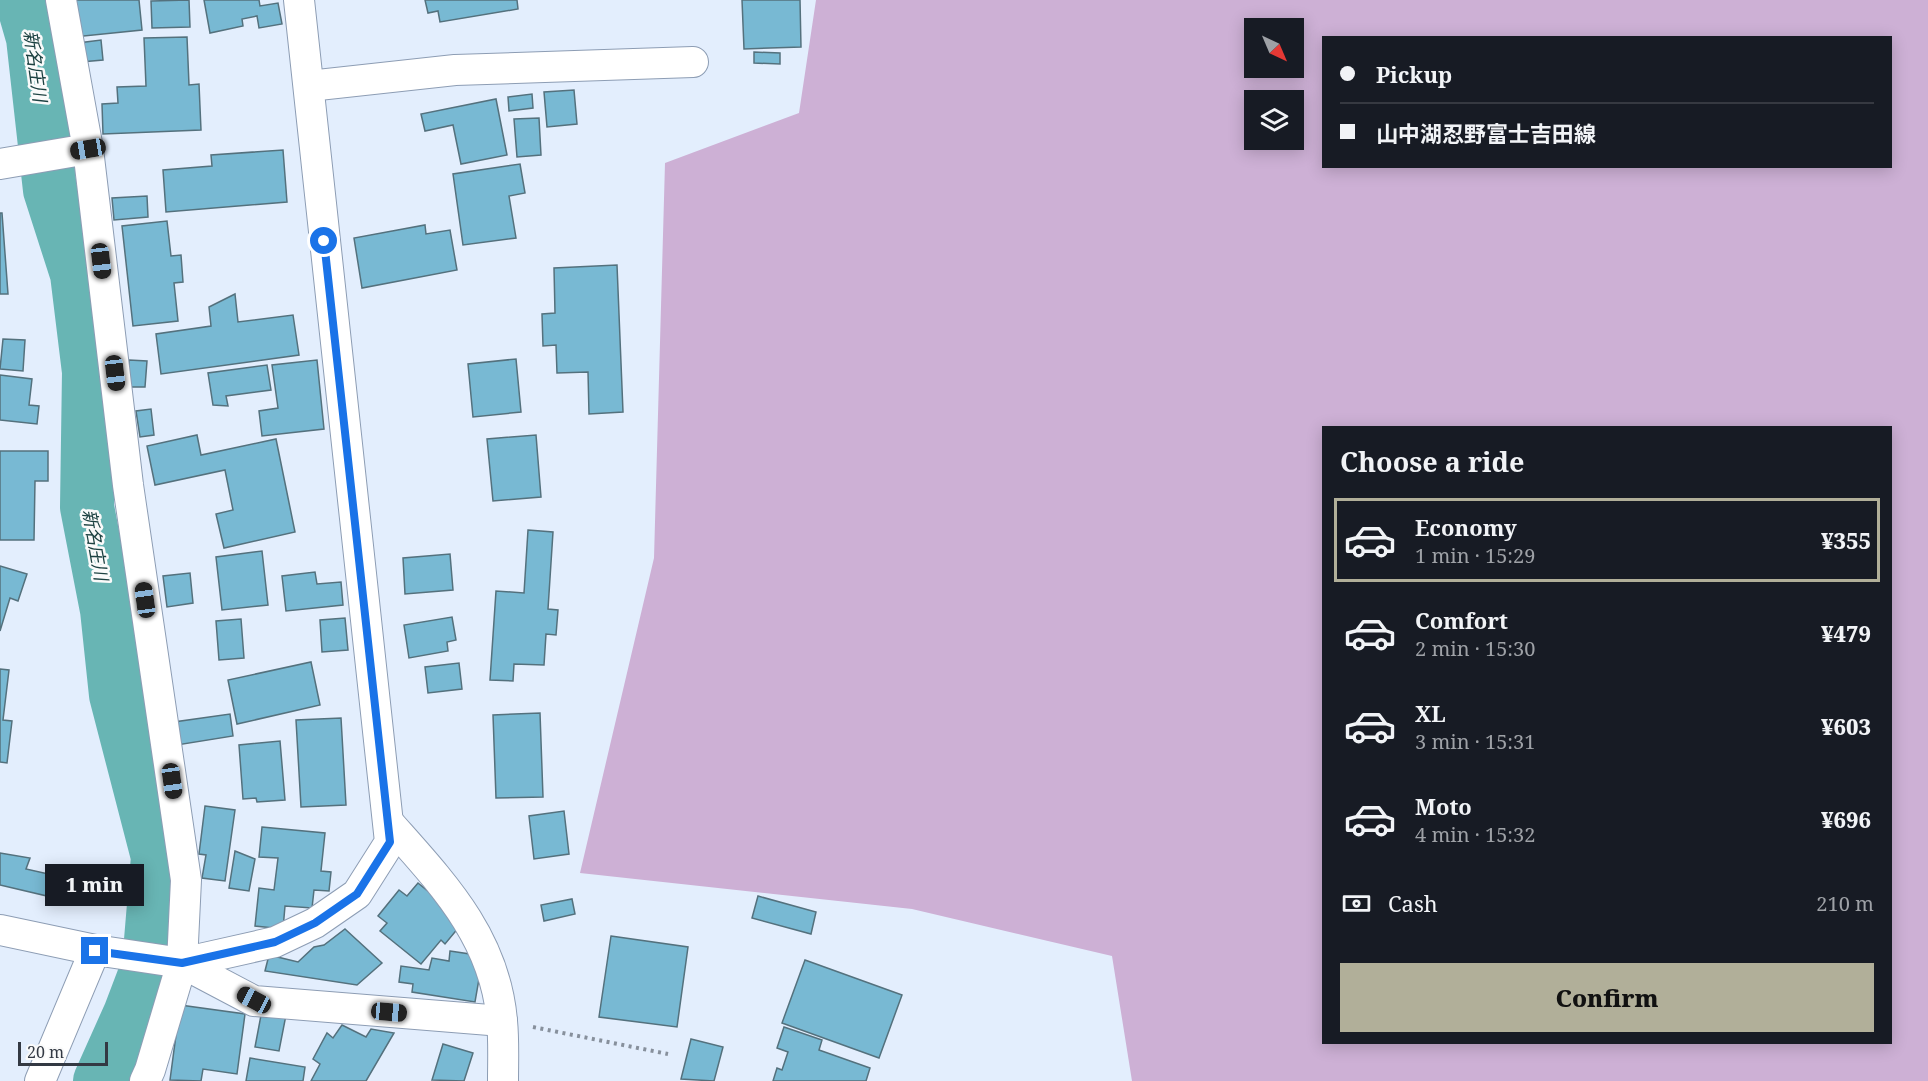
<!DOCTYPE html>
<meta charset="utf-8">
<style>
body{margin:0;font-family:"Noto Serif","Noto Sans JP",serif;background:#20242c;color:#f1f3f6;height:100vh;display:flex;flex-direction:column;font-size:22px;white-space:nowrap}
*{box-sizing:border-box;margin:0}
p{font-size:20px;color:#9ea1a6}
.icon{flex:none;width:33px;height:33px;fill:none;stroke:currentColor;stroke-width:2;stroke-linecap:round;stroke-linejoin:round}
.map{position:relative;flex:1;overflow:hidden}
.panel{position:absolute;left:1322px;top:426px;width:570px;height:618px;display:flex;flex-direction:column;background:#171b24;border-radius:0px;box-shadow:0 3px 15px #0003}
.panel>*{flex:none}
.top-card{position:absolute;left:1322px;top:36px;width:570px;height:132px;border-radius:0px;box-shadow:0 3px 15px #0003;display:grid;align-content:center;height:132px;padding:0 18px;background:#171b24}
.needle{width:39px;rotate:136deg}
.controls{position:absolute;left:1244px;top:18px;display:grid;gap:12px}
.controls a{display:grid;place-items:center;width:60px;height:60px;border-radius:0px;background:#171b24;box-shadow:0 3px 15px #0003;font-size:30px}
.scale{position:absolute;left:18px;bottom:15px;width:90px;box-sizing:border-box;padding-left:6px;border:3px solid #333943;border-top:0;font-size:16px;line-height:21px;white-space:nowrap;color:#333943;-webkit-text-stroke:4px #fafafa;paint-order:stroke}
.end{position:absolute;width:27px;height:27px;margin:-14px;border:8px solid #1a73e8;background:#fff;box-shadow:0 0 0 3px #fff}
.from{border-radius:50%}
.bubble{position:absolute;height:42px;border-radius:0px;background:#171b24;box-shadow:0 3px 15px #0003;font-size:20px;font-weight:800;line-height:42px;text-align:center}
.car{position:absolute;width:18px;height:36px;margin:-18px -9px;border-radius:8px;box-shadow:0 0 4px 2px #0007;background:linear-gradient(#222 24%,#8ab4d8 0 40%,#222 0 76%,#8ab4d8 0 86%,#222 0)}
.top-card b{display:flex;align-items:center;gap:21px;height:57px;font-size:22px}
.top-card b+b{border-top:2px solid #363941}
.top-card i{width:15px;height:15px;background:#f1f3f6}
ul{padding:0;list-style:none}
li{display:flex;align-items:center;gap:18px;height:84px;margin:0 12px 9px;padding:0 6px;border:3px solid transparent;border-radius:0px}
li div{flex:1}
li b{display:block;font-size:22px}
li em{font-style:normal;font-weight:800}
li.active{border-color:#b1af99}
li>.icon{width:54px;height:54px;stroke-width:1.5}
h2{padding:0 18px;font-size:27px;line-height:72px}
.pay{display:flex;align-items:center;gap:15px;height:66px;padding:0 18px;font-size:22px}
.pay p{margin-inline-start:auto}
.cta{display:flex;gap:12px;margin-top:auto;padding:12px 18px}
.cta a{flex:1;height:69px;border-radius:0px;background:#b1af99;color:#111;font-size:24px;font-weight:800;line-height:69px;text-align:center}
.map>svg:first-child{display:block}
</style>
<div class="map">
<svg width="1928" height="1081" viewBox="0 0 1928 1081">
<rect width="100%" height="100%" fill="#e3eefd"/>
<path fill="#cdb0d5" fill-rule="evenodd" d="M 816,0 L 1928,0 L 1928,1081 L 1132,1081 L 1112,956 L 912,909 L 580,873 L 654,558 L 665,163 L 799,113 ZM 1254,28 L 1293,28 L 1293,68 L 1254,68 ZM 1323,38 L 1890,38 L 1890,166 L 1323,166 ZM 1254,100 L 1293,100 L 1293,140 L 1254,140 ZM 1323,428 L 1890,428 L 1890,1042 L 1323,1042 Z"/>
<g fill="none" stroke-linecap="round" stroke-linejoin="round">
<polyline stroke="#68b5b4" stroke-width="54" points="22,0 33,38 50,190 77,274 89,372 87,507 107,610 116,695 158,857 149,964 130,1014 100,1081"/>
</g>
<g fill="#78b9d3" stroke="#54717d" stroke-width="1.5">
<polygon points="70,0 139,0 142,30 74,37"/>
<polygon points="189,0 190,27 152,28 151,1"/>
<polygon points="204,0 259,0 260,6 278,3 282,24 259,28 257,16 242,19 243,26 210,33"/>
<polygon points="425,0 517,0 518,9 440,22 438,11 428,13"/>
<polygon points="742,0 800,0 801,47 744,49"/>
<polygon points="187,37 189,85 199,84 201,130 103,134 102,104 118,103 117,87 146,86 144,38"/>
<polygon points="101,40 103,60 81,62 78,43"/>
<polygon points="754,52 780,53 780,64 754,63"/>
<polygon points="574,90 577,124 547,127 544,92"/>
<polygon points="532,94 533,108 509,111 508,97"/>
<polygon points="496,99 507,155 461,164 453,125 425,131 421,114"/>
<polygon points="539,118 541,155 517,157 514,119"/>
<polygon points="283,150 287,202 166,212 163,170 212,166 211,155"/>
<polygon points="520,164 525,193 509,196 516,238 463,245 453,174"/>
<polygon points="147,196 148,217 114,220 112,198"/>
<polygon points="0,213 2,213 8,294 0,294"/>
<polygon points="167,221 171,256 181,255 183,282 174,283 178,321 133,326 122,226"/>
<polygon points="425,225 426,234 450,230 457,270 362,288 354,238"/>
<polygon points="617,265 623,412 589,414 588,372 557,373 556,345 543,346 542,314 555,313 554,268"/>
<polygon points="235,294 238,322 293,315 299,355 161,374 156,334 211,326 209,307"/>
<polygon points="3,339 25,340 23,371 0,369"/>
<polygon points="516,359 521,412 473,417 468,364"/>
<polygon points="129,360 147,361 145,387 128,387"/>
<polygon points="317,360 324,429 262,436 259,411 278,408 272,365"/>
<polygon points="267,365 271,390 226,396 228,406 213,405 208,373"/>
<polygon points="0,375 32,379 29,405 39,406 37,424 0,420"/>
<polygon points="151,409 154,435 140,437 136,411"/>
<polygon points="197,435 201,455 276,439 295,532 224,548 216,514 233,510 225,470 155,485 147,446"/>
<polygon points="536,435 541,497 493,501 487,439"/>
<polygon points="0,451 48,451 48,481 35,481 34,540 0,540"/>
<polygon points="528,530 553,532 548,609 558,610 556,635 546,634 544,665 514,664 513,681 490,680 496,591 524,593"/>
<polygon points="262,551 268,605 222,610 216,557"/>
<polygon points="450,554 453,590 405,594 403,558"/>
<polygon points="0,566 27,574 18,601 10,598 0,631"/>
<polygon points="315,572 317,584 341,582 343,605 286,611 282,576"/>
<polygon points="190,573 193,603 167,607 163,576"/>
<polygon points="452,617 456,640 447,642 448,651 409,658 404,625"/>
<polygon points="345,618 348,650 322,652 320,620"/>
<polygon points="241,619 244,658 219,660 216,621"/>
<polygon points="311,662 320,705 237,724 228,680"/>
<polygon points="459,663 462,689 428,693 425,667"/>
<polygon points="0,669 9,670 3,720 12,721 7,763 0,762"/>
<polygon points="540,713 543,797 496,798 493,715"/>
<polygon points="230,714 233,736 177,745 174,722"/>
<polygon points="341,718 346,805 301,807 296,720"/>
<polygon points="280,741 285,800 257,802 256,798 243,799 239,745"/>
<polygon points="205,806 235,810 225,881 202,878 206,855 199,854"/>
<polygon points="564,811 569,854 534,859 529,816"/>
<polygon points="262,827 325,833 321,871 331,872 329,891 314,890 312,908 285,906 283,929 255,926 259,888 274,890 278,858 259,857"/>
<polygon points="235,851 255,859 249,891 229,888"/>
<polygon points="0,853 30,858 26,869 53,875 47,896 0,885"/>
<polygon points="418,883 464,921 445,944 441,940 421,964 380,931 387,923 378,916 399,890 407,896"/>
<polygon points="758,896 816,912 811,934 752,918"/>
<polygon points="572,899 575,914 544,921 541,905"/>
<polygon points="345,929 382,963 357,985 265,971 269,955 298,962 314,947 324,945"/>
<polygon points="611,936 688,947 677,1027 599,1017"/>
<polygon points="450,951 483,956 475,1002 412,992 413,984 399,982 401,966 429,970 432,958 449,961"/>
<polygon points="805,960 902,995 879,1058 782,1023"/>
<polygon points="180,1005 245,1014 237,1074 203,1069 201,1081 170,1080"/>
<polygon points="262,1010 286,1015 279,1051 255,1047"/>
<polygon points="342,1025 366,1037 371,1029 394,1033 366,1081 311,1081 320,1064 313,1059 327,1033 333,1038"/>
<polygon points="784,1027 822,1040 819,1050 870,1068 866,1081 773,1081 777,1068 782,1070 788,1052 777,1048"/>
<polygon points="691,1039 723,1047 714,1081 681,1079"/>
<polygon points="443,1044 473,1053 464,1081 432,1080"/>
<polygon points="250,1058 305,1067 303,1081 246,1081"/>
</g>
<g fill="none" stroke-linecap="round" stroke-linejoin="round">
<defs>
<g id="minor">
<polyline points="309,86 455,70 693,62"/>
<polyline points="88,149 128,485 186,880 182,963 150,1070 145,1081"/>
<polyline points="0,164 88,149 61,0"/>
<path d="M 389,823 C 442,883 495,937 502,1021 C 504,1041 503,1061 503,1081"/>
<polyline points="0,930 95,950 182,963 254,1001 502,1021"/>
<polyline points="182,963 275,942 315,923 357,894 390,842 299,0"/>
<polyline points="40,1081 95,950"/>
</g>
</defs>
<use href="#minor" stroke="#8d9db4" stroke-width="32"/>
<polyline stroke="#87909c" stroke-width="4" stroke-dasharray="3 4.5" stroke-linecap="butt" points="533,1027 668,1054"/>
<use href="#minor" stroke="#fff" stroke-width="30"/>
</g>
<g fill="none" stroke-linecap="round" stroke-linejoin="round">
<polyline stroke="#1a73e8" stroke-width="8" points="95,951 182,963 275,942 315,923 357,894 390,842 324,241"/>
</g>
<g text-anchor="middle" stroke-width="5" stroke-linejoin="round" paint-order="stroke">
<g font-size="18" font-style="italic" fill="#1c4141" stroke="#fafafa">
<text transform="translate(35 66) rotate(82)" y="6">新名庄川</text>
<text transform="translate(95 545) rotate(80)" y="6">新名庄川</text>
</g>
</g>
</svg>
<div class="controls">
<a><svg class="needle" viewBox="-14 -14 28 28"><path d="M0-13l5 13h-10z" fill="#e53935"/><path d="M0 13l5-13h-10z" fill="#9ea1a6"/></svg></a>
<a><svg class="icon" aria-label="layers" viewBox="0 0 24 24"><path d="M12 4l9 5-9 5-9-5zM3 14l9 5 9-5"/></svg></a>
</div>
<div class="scale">20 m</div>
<i class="end from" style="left:324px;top:241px"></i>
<i class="end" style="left:95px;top:951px"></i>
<div class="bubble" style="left:45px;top:864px;width:99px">1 min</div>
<i class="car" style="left:88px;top:149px;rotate:260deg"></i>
<i class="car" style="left:101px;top:261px;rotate:173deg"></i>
<i class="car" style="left:115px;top:373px;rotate:173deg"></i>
<i class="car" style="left:145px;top:600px;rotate:352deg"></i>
<i class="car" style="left:172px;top:781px;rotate:172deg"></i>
<i class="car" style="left:254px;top:1000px;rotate:298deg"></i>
<i class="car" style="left:389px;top:1012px;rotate:95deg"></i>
<div class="top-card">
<b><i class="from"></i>Pickup</b>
<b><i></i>山中湖忍野富士吉田線</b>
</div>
<section class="panel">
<h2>Choose a ride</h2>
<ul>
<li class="active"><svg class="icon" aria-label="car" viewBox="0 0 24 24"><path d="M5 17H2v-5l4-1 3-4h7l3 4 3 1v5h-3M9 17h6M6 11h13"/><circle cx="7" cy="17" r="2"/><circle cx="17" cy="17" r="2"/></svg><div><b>Economy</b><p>1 min · 15:29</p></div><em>¥355</em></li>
<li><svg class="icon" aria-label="car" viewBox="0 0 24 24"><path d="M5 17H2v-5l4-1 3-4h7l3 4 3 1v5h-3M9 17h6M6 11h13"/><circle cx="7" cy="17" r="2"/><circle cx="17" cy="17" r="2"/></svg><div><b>Comfort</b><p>2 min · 15:30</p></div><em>¥479</em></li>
<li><svg class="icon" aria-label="car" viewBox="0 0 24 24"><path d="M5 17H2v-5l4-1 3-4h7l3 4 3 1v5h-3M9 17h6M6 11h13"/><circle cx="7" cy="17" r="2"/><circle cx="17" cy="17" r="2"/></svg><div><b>XL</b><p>3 min · 15:31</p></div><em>¥603</em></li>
<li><svg class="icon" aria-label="car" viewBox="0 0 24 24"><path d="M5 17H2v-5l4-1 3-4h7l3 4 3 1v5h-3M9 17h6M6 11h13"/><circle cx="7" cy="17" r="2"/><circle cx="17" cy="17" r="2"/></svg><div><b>Moto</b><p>4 min · 15:32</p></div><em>¥696</em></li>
</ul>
<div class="pay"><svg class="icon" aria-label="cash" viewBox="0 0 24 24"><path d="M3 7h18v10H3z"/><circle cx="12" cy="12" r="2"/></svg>Cash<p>210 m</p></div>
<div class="cta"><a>Confirm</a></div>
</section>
</div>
